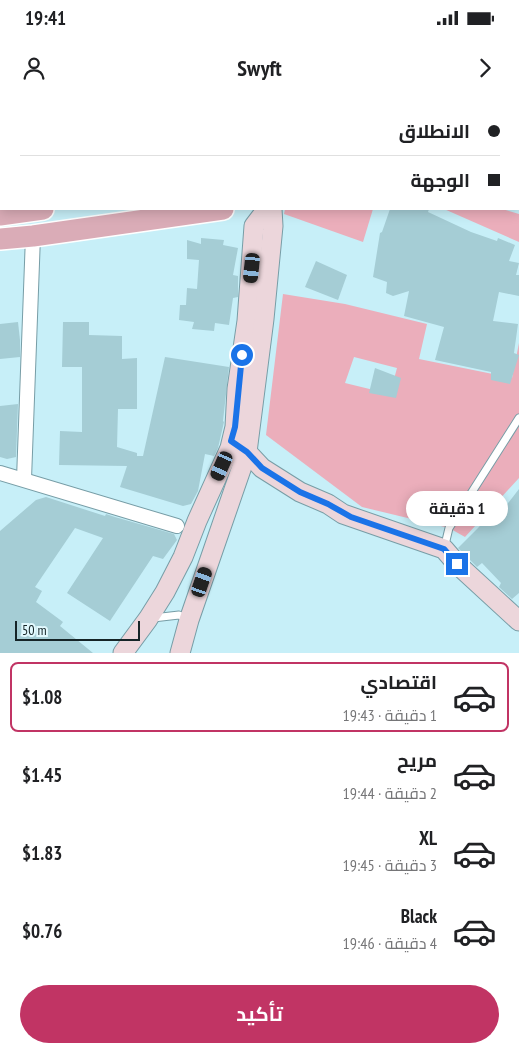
<!DOCTYPE html>
<html lang="ar">
<meta charset="utf-8">
<style>
body{margin:0;font-family:"PT Sans Narrow",Cairo,sans-serif;background:#f6f6f6;color:#202124;direction:rtl;height:100vh;display:flex;flex-direction:column;font-size:19px;white-space:nowrap}
*{box-sizing:border-box;margin:0}
p{font-size:16px;color:#757577}
.icon{flex:none;width:28px;height:28px;fill:none;stroke:currentColor;stroke-width:2;stroke-linecap:round;stroke-linejoin:round}
.map{position:relative;height:553px;overflow:hidden;direction:ltr}
.details{display:flex;flex-direction:column;background:#fff;flex:1}
.details>*{flex:none}
.guide{position:absolute;left:0px;top:0px;width:520px;height:110px;box-shadow:0 2px 12px #0003;direction:rtl;display:grid;align-content:center;height:110px;padding:0 20px;background:#fff}
.scale{position:absolute;left:15px;bottom:12px;width:125px;box-sizing:border-box;padding-left:5px;border:2px solid #152427;border-top:0;font-size:14px;line-height:18px;white-space:nowrap;color:#152427;-webkit-text-stroke:4px #e1f9fe;paint-order:stroke}
.end{position:absolute;width:22px;height:22px;margin:-11px;border:6px solid #1a73e8;background:#fff;box-shadow:0 0 0 2px #fff}
.from{border-radius:50%}
.bubble{position:absolute;height:35px;border-radius:18px;background:#fff;box-shadow:0 2px 12px #0003;font-size:16px;font-weight:700;line-height:35px;text-align:center;direction:rtl}
.car{position:absolute;width:15px;height:30px;margin:-15px -8px;border-radius:6px;box-shadow:0 0 4px 1px #0007;background:linear-gradient(#222 24%,#8ab4d8 0 40%,#222 0 76%,#8ab4d8 0 86%,#222 0)}
.guide b{display:flex;align-items:center;gap:18px;height:48px;font-size:19px}
.guide b+b{border-top:1px solid #e0e0e0}
.guide i{width:12px;height:12px;background:#202124}
ul{padding:9px 0 0;list-style:none}
li{display:flex;align-items:center;gap:15px;height:70px;margin:0 10px 8px;padding:0 10px;border:2px solid transparent;border-radius:8px}
li div{flex:1}
li b{display:block;font-size:19px}
li em{font-style:normal;font-weight:700}
li.selected{border-color:#c13464}
li>.icon{width:45px;height:45px;stroke-width:1.5}
.primary-button{display:flex;gap:10px;margin-top:auto;padding:10px 20px}
.primary-button a{flex:1;height:58px;border-radius:30px;background:#c13464;color:#fff;font-size:20px;font-weight:700;line-height:58px;text-align:center}
.status{display:flex;justify-content:space-between;align-items:center;height:35px;padding:0 25px;background:#fff;direction:ltr}
.status svg{height:14px;fill:currentColor}
header{display:flex;justify-content:space-between;align-items:center;height:65px;padding:0 20px;background:#fff;font-size:22px;font-weight:700}
.map>svg:first-child{display:block}
</style>
<div class="status"><b>19:41</b><svg viewBox="0 0 49 12"><path d="M0 12V9h3v3zM5 12V6h3v6zM10 12V3h3v9zM15 12V0h3v12zM26 1h20v11H26zM47 4h2v5h-2z"/></svg></div>
<header><svg class="icon" aria-label="forward" viewBox="0 0 24 24"><path d="M9 5l7 7-7 7"/></svg>Swyft<svg class="icon" aria-label="person" viewBox="0 0 24 24"><circle cx="12" cy="8" r="4"/><path d="M4 21q1-7 8-7t8 7"/></svg></header>
<div class="map">
<svg width="519" height="553" viewBox="0 0 519 553">
<rect width="100%" height="100%" fill="#c7eff8"/>
<g fill="#ebaebb" fill-rule="evenodd">
<polygon points="285,109 373,109 363,142 284,114"/>
<polygon points="444,109 502,109 519,114 519,142"/>
<path d="M 283,194 L 345,204 L 427,224 L 419,259 L 512,278 L 519,243 L 519,378 L 465,437 L 449,428 L 362,407 L 266,335 ZM 354,257 L 397,268 L 390,294 L 345,283 Z"/>
</g>
<g fill="#a5cdd5">
<polygon points="390,109 429,109 428,112 471,132 497,141 498,138 515,145 509,161 519,163 516,175 519,175 519,196 499,192 493,221 518,224 514,253 519,255 510,284 491,280 491,272 435,260 444,227 404,216 409,191 393,196 386,193 387,182 373,177 380,133 382,132"/>
<polygon points="201,138 224,140 223,145 238,148 233,175 238,176 238,197 233,198 229,225 215,223 214,231 192,229 194,222 179,220 180,205 186,205 187,188 197,189 199,160 187,159 187,140 201,144"/>
<polygon points="316,161 347,175 338,200 305,187"/>
<polygon points="18,222 20,240 20,257 0,259 0,224"/>
<polygon points="63,222 89,222 89,235 122,236 122,259 137,258 137,309 118,309 117,347 137,353 137,356 143,356 165,257 229,267 223,321 224,322 218,348 214,356 205,354 198,391 191,404 183,406 120,387 127,366 59,365 60,331 82,332 82,267 62,267"/>
<polygon points="375,268 401,278 396,298 369,293"/>
<polygon points="18,304 16,357 7,359 0,357 0,306"/>
<polygon points="519,389 519,493 512,499 499,487 501,483 482,463 477,467 458,448 478,428 501,403 505,407"/>
<polygon points="46,397 105,416 106,414 115,417 174,434 177,440 163,459 153,456 110,521 67,493 103,438 75,428 35,487 42,491 36,502 63,522 60,526 93,553 0,553 0,431 36,400"/>
</g>
<g fill="none" stroke-linecap="round" stroke-linejoin="round">
<defs>
<g id="lane">
<polyline points="519,103 519,104"/>
<polyline points="444,449 449,428 519,318"/>
<polyline points="153,518 179,515 188,519"/>
</g>
<g id="street">
<polyline points="233,0 235,1"/>
<polyline points="11,1 11,0"/>
<polyline points="0,373 177,426"/>
<polyline points="24,379 33,136"/>
</g>
<g id="secondary">
<polyline points="273,1 273,0"/>
<polyline points="247,352 262,368 300,392 328,404 343,414 444,449 457,464 519,521"/>
<polyline points="123,553 148,519 165,492 183,457 197,421 230,348 235,327 237,289 247,221 254,126 267,109"/>
<polyline points="180,553 189,520 247,352 264,219 273,126 272,109"/>
</g>
<g id="primary">
<polyline points="0,115 43,109"/>
<polyline points="0,139 33,136 223,109"/>
</g>
</defs>
<use href="#lane" stroke="#779da6" stroke-width="9"/>
<use href="#street" stroke="#779da6" stroke-width="16"/>
<use href="#secondary" stroke="#779da6" stroke-width="21"/>
<use href="#primary" stroke="#fff" stroke-width="24"/>
<use href="#lane" stroke="#fff" stroke-width="7"/>
<use href="#street" stroke="#fff" stroke-width="14"/>
<use href="#secondary" stroke="#ecd6db" stroke-width="19"/>
<use href="#primary" stroke="#daacb7" stroke-width="21"/>
</g>
<g fill="none" stroke-linecap="round" stroke-linejoin="round">
<polyline stroke="#1a73e8" stroke-width="6" points="242,255 235,327 231,341 247,352 262,368 300,392 328,404 351,417 444,449 457,464"/>
</g>
</svg>
<div class="scale">50 m</div>
<i class="end from" style="left:242px;top:255px"></i>
<i class="end" style="left:457px;top:464px"></i>
<div class="bubble" style="left:406px;top:391px;width:102px">1 دقيقة</div>
<i class="car" style="left:252px;top:168px;rotate:186deg"></i>
<i class="car" style="left:222px;top:366px;rotate:204deg"></i>
<i class="car" style="left:202px;top:482px;rotate:19deg"></i>
<div class="guide">
<b><i class="from"></i>الانطلاق</b>
<b><i></i>الوجهة</b>
</div>
</div>
<section class="details">
<ul>
<li class="selected"><svg class="icon" aria-label="car" viewBox="0 0 24 24"><path d="M5 17H2v-5l4-1 3-4h7l3 4 3 1v5h-3M9 17h6M6 11h13"/><circle cx="7" cy="17" r="2"/><circle cx="17" cy="17" r="2"/></svg><div><b>اقتصادي</b><p>1 دقيقة · 19:43</p></div><em>$1.08</em></li>
<li><svg class="icon" aria-label="car" viewBox="0 0 24 24"><path d="M5 17H2v-5l4-1 3-4h7l3 4 3 1v5h-3M9 17h6M6 11h13"/><circle cx="7" cy="17" r="2"/><circle cx="17" cy="17" r="2"/></svg><div><b>مريح</b><p>2 دقيقة · 19:44</p></div><em>$1.45</em></li>
<li><svg class="icon" aria-label="car" viewBox="0 0 24 24"><path d="M5 17H2v-5l4-1 3-4h7l3 4 3 1v5h-3M9 17h6M6 11h13"/><circle cx="7" cy="17" r="2"/><circle cx="17" cy="17" r="2"/></svg><div><b>XL</b><p>3 دقيقة · 19:45</p></div><em>$1.83</em></li>
<li><svg class="icon" aria-label="car" viewBox="0 0 24 24"><path d="M5 17H2v-5l4-1 3-4h7l3 4 3 1v5h-3M9 17h6M6 11h13"/><circle cx="7" cy="17" r="2"/><circle cx="17" cy="17" r="2"/></svg><div><b>Black</b><p>4 دقيقة · 19:46</p></div><em>$0.76</em></li>
</ul>
<div class="primary-button"><a>تأكيد</a></div>
</section>
